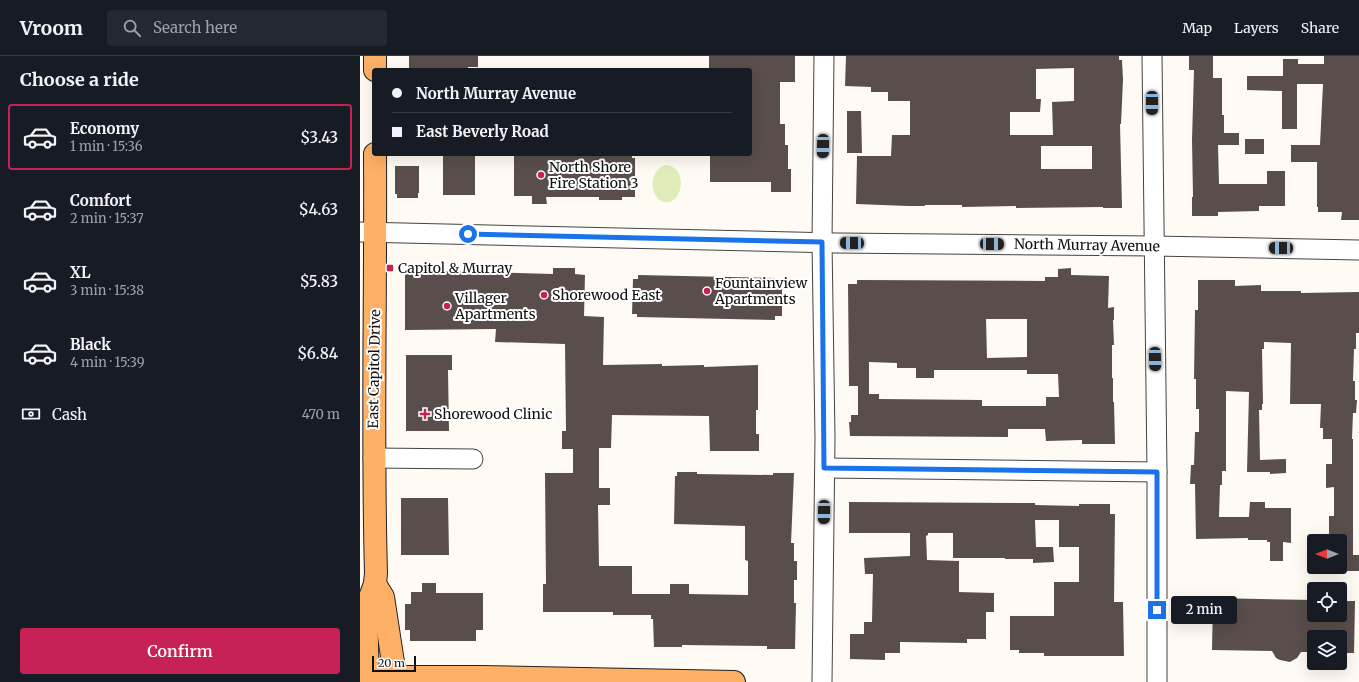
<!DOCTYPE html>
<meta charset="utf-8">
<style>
body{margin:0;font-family:Merriweather,serif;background:#242831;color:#f1f3f6;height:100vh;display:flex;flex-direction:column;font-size:15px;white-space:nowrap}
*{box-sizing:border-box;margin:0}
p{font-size:13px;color:#9ea1a6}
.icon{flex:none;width:22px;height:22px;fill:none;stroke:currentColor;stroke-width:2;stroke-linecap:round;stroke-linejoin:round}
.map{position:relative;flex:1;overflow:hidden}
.side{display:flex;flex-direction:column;background:#171b24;width:360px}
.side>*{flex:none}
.hud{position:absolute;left:12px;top:12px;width:380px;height:88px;border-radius:4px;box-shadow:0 4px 16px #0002;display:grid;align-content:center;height:88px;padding:0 20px;background:#171b24}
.needle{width:26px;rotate:270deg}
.controls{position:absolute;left:947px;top:478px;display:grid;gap:8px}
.controls a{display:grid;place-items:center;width:40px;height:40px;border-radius:4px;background:#171b24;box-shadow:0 4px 16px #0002;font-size:20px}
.scale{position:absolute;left:12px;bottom:10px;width:44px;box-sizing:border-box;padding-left:4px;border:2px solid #101010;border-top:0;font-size:11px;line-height:14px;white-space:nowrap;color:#101010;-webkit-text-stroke:3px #fff;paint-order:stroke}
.end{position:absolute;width:18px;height:18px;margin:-9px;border:5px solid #1a73e8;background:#fff;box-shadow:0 0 0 2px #fff}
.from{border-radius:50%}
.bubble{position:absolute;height:28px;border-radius:4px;background:#171b24;box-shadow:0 4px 16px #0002;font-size:13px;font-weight:600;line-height:28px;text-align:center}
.car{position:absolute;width:12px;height:24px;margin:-12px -6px;border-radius:5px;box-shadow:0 0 3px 1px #0007;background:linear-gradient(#222 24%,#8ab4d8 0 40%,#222 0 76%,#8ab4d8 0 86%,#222 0)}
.hud b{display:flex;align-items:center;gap:14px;height:38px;font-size:15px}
.hud b+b{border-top:1px solid #363941}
.hud i{width:10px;height:10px;background:#f1f3f6}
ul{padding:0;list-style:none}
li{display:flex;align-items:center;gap:12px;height:66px;margin:0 8px 6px;padding:0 12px;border:2px solid transparent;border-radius:4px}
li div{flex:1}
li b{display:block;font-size:15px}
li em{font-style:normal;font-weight:600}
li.current{border-color:#c72255}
li>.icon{width:36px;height:36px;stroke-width:1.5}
h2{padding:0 20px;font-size:18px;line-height:48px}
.pay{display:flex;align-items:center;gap:10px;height:44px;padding:0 20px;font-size:15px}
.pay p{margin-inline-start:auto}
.cta{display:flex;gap:8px;margin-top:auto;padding:8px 20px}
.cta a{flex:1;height:46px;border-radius:4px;background:#c72255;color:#fff;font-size:16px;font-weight:600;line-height:46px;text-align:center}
header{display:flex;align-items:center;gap:24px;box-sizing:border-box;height:56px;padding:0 20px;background:#171b24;border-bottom:1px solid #363941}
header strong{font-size:19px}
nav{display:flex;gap:22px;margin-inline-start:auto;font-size:14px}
.search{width:280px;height:36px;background:#242831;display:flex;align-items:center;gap:10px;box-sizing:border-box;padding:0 14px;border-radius:4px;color:#9ea1a6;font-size:15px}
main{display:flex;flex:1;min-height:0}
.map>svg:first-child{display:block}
</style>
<header>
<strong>Vroom</strong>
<div class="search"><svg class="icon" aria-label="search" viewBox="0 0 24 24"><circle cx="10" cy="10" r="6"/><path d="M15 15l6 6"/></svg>Search here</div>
<nav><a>Map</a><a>Layers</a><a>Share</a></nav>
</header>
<main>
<section class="side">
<h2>Choose a ride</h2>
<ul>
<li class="current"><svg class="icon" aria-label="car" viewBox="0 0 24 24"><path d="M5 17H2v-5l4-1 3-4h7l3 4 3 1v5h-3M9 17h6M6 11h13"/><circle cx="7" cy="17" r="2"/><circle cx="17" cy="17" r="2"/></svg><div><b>Economy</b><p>1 min · 15:36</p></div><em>$3.43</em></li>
<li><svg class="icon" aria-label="car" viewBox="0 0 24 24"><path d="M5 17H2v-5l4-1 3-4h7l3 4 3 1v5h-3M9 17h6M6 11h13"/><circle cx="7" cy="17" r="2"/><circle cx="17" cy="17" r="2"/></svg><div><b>Comfort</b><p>2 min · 15:37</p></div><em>$4.63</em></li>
<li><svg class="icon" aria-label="car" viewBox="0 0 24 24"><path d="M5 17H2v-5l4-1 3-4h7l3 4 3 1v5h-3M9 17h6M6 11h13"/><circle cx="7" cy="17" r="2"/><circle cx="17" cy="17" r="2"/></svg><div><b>XL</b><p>3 min · 15:38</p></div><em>$5.83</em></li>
<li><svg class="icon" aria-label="car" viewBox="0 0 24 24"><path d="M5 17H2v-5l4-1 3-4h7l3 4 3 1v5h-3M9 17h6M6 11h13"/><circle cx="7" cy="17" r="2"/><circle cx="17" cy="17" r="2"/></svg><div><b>Black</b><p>4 min · 15:39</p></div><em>$6.84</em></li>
</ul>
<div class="pay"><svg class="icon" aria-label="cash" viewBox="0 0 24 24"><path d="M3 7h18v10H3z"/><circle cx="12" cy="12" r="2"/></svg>Cash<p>470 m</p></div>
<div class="cta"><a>Confirm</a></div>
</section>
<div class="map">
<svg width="999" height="626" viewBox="0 0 999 626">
<rect width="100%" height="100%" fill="#fffaf3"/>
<path fill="#e1ecbb" d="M 306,109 C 329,111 323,150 304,146 C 299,145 296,141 294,136 C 290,124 295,112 306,109 Z"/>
<g fill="#594e4c" fill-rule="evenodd">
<polygon points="49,0 118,0 118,11 108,11 108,14 49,14"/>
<polygon points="349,0 435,0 435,26 420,26 420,68 425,68 425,89 428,89 428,113 431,113 431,136 411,136 411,126 350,126 350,98 390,98 390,14 349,14"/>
<path d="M 486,0 L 759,0 L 759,4 L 762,4 L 763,24 L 761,68 L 760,68 L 762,152 L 743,152 L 743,151 L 656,152 L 656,150 L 602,151 L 602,149 L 565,149 L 565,150 L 548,150 L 496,148 L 497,100 L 531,100 L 532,79 L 550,79 L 550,45 L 528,45 L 528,36 L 511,36 L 511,31 L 485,30 ZM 714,12 L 714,45 L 692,46 L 693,79 L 650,79 L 650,56 L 680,56 L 681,43 L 676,43 L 676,13 ZM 681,90 L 732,90 L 732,113 L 681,113 Z"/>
<polygon points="829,0 853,0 853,22 862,22 862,59 864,59 864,77 879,77 879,89 858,89 859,128 907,128 907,115 925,115 925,150 899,150 899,155 858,156 858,160 832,160 832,141 833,141 832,84 834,14 829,14"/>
<polygon points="964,0 999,0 999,164 981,164 982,156 958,156 958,151 957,151 957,106 931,106 931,89 960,89 963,28 937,28 937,73 922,73 922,35 887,34 887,20 923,20 923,3 938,3 938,8 964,8"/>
<polygon points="487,55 501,55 502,97 487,97"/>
<rect x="885" y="83" width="19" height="15"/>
<rect x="83" y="98" width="32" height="41"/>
<polygon points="154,98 272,98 272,102 275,102 275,141 262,141 262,144 239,144 239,141 186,141 187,148 172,148 172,140 154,140"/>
<polygon points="35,110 59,110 59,137 58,137 58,142 37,142 37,138 35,138"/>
<polygon points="193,212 215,212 215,218 225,219 224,260 244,261 243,309 302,308 302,310 344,309 344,311 398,309 398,354 396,354 396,378 399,378 399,395 350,395 349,360 252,359 251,392 239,392 239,432 250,432 250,449 238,449 239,510 272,510 272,538 310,538 310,528 329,528 329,538 388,539 388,505 385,504 385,470 314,468 315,420 317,420 317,416 337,416 337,418 413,419 413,417 434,417 431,487 434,487 434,505 437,505 437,524 434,524 434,547 436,547 435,593 407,593 407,590 322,589 322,591 294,591 293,563 291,563 291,559 253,559 253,556 183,556 183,528 186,528 185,417 213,417 213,393 202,393 202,375 206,375 205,288 135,286 136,273 45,274 45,215 127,215 127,216 193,218"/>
<path d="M 711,212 L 711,219 L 749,220 L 748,252 L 754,251 L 754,264 L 753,264 L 754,289 L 752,289 L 752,322 L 753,322 L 753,346 L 754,346 L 755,388 L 722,388 L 722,384 L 686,385 L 685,373 L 648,373 L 648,381 L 490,380 L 489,366 L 491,366 L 491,359 L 498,359 L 498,330 L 489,330 L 488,228 L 497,228 L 497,224 L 685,225 L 685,221 L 698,221 L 698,213 ZM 626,263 L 667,263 L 667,301 L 627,302 ZM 509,306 L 537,307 L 537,312 L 556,312 L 556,322 L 574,322 L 574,314 L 667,314 L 667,318 L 698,318 L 699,341 L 686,341 L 686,350 L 622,350 L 622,344 L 519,343 L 519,338 L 509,338 Z"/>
<polygon points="278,219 416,222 416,225 422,225 422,260 415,260 415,264 277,261 277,258 272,258 273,223 278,223"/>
<polygon points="838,224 875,224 875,230 901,229 901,235 941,235 941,237 999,236 999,277 996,277 996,293 994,293 993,325 995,325 995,344 997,344 996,357 993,357 992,383 993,383 993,499 999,499 999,515 980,515 980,482 969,482 969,460 974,460 974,431 966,432 966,408 972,408 972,383 963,383 963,372 960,372 961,348 930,348 931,287 904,286 904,293 902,293 903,348 902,348 902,354 899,354 900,404 926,403 926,417 910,418 910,416 887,416 889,336 866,335 866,415 862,415 862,429 860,429 859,461 889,461 890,446 905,446 905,452 931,452 931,487 923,486 923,505 910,505 910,486 907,486 907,484 888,484 888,482 836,483 835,428 830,428 831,409 834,409 835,376 839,376 839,353 836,353 836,323 834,323 835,254 838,254"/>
<polygon points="46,299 92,299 92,314 88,314 89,375 46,375"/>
<polygon points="41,442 88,442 89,499 41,499"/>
<polygon points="489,446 675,447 675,449 719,450 719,448 750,448 750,458 755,458 754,546 763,546 764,600 684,600 684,597 659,597 659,594 650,594 650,560 694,560 694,526 719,526 719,491 699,491 699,464 675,464 676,491 693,491 694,506 673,507 673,503 645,503 645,502 593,502 593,477 568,477 568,479 566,480 567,504 599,505 599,536 634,537 634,556 626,556 626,583 607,583 607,587 540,586 540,597 525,597 525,604 490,603 490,578 504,578 504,566 512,566 513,518 505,518 504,502 550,500 550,477 489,477"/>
<polygon points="62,527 76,527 76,537 123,537 123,574 116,574 116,585 50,585 50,574 45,574 45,548 51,548 51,536 62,536"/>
<polygon points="853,542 954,544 954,559 980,559 980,545 995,545 994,597 980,597 980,581 954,581 954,596 941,596 937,602 930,606 920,604 916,602 912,595 852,594"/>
</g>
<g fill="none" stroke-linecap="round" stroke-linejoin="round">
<defs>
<g id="minor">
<polyline points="792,0 797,416 797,626"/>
<polyline points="0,176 476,187 794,190 999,194"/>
<polyline points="13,402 113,403"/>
<polyline points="465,412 797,416"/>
<polyline points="462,626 465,382 462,186 464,0"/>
</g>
<g id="major">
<polyline points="15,0 15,14"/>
<polyline points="15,528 23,541 36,626"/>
<polyline points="0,621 122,621 374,626"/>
<path d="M 8,626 L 6,552 L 15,528 L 16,517 C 12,378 16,238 15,98"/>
</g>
</defs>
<use href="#minor" stroke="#434343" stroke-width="21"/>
<use href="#major" stroke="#212121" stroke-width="24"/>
<use href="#minor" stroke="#fff" stroke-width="19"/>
<use href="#major" stroke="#fdb066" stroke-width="22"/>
</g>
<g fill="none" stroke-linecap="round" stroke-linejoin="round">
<polyline stroke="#1a73e8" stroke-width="5" points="108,178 462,186 464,412 797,416 797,554"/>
</g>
<g fill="#c72255" stroke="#fff" stroke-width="1.5">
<circle cx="181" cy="119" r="4"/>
<rect x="26" y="208" width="8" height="8" rx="2"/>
<circle cx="347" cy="235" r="4"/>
<circle cx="184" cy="239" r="4"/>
<circle cx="87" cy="250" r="4"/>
<path d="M63 352h4v4h4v4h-4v4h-4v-4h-4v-4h4z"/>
</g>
<g text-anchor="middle" stroke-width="4" stroke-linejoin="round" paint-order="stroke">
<g font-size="14" fill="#101010" stroke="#fff" text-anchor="start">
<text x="189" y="116">North Shore<tspan x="189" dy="16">Fire Station 3</tspan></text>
<text x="38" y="217">Capitol &amp; Murray</text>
<text x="355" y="232">Fountainview<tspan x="355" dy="16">Apartments</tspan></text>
<text x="192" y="244">Shorewood East</text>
<text x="95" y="247">Villager<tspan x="95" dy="16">Apartments</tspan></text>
<text x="74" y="363">Shorewood Clinic</text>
</g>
<g font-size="14" fill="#101010" stroke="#fff">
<text transform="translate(727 189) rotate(1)" y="5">North Murray Avenue</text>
<text transform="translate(14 313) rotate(-89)" y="5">East Capitol Drive</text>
</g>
</g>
</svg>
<div class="controls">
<a><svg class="needle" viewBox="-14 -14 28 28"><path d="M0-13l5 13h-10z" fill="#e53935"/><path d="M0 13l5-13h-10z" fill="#9ea1a6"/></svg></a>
<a><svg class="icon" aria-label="locate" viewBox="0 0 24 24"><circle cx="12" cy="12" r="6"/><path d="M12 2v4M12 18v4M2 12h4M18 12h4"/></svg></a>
<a><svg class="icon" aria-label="layers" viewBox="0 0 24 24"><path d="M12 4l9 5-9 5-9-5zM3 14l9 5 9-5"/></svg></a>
</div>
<div class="scale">20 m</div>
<i class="end from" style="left:108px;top:178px"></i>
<i class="end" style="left:797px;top:554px"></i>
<div class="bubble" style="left:811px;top:540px;width:66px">2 min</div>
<i class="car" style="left:792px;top:47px;rotate:180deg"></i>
<i class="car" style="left:463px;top:90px;rotate:181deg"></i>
<i class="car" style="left:492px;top:187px;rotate:271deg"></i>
<i class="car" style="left:632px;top:188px;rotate:91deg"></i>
<i class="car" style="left:921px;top:192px;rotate:271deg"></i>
<i class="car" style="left:795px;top:303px;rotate:179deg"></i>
<i class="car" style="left:464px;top:456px;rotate:181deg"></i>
<div class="hud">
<b><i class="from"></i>North Murray Avenue</b>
<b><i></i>East Beverly Road</b>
</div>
</div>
</main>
